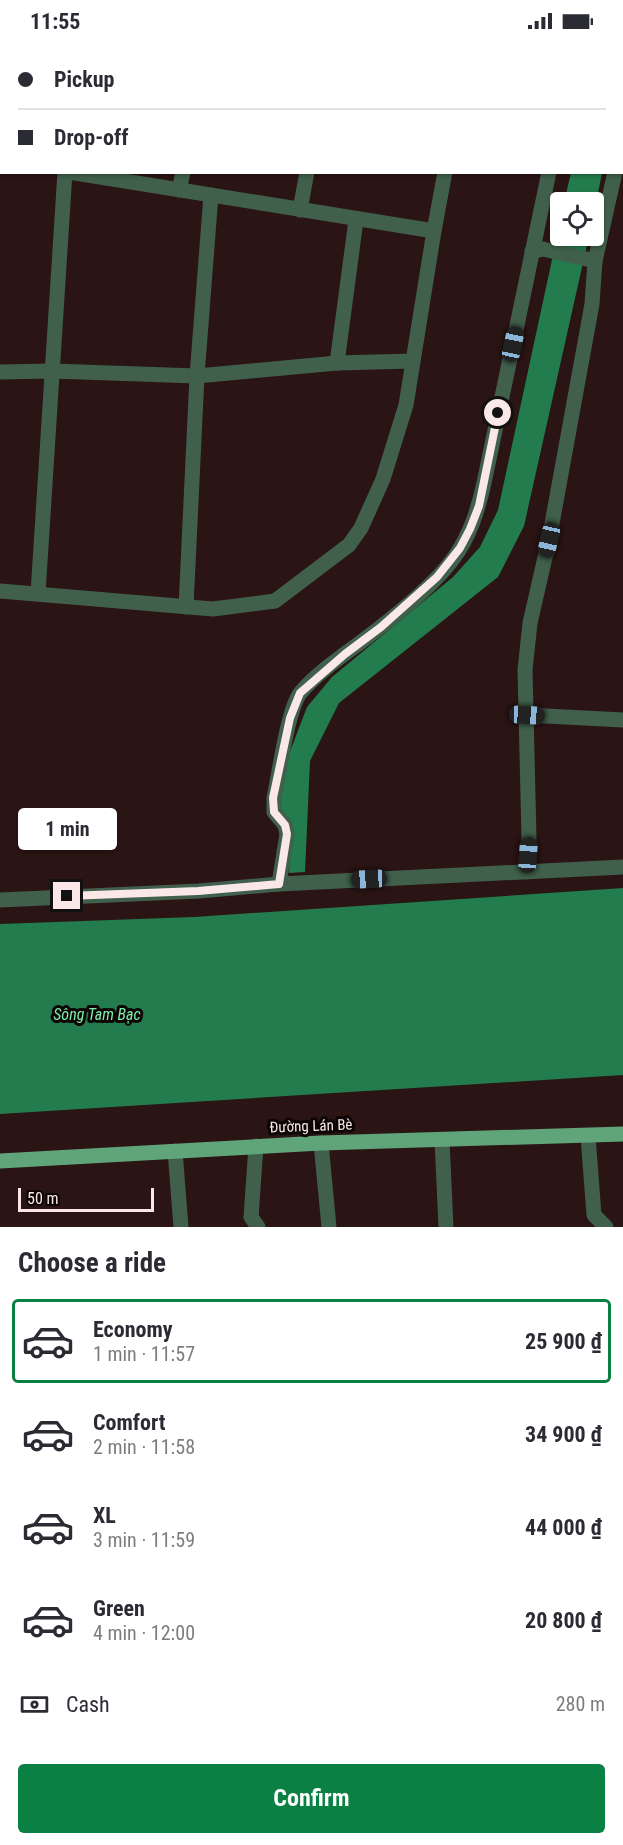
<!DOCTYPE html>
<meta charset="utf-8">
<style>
body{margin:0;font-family:"Roboto Condensed",sans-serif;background:#f7f7f7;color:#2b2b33;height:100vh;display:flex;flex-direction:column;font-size:22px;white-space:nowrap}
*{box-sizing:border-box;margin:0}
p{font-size:20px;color:#7c7c81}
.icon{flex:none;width:33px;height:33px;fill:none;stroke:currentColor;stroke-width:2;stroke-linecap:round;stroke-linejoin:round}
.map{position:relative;height:1185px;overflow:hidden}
.drawer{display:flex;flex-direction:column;background:#fff;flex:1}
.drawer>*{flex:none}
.banner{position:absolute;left:0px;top:0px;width:624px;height:132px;box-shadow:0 2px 4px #0004;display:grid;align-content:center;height:132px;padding:0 18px;background:#fff}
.controls{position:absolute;left:550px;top:150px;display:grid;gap:12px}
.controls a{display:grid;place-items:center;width:54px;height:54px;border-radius:6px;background:#fff;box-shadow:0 2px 4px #0004;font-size:30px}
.scale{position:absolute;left:18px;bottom:15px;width:136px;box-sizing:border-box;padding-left:6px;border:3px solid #f9e8e7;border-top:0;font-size:16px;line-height:21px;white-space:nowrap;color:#f9e8e7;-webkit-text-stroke:4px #0c0404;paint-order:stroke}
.end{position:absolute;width:27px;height:27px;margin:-14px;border:8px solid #f9e8e7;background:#111;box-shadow:0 0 0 3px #111}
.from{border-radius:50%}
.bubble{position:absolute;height:42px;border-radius:6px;background:#fff;box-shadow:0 2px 4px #0004;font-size:20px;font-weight:700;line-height:42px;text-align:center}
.car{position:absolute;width:18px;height:36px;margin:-18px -9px;border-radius:8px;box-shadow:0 0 4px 2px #0007;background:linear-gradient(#222 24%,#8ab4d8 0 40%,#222 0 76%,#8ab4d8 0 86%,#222 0)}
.banner b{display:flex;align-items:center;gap:21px;height:57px;font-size:22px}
.banner b+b{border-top:2px solid #e1e1e2}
.banner i{width:15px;height:15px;background:#2b2b33}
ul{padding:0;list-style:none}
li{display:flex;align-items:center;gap:18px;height:84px;margin:0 12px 9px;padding:0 6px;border:3px solid transparent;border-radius:6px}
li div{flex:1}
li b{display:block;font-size:22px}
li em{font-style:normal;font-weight:700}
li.selected{border-color:#0b8043}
li>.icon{width:54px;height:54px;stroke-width:1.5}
h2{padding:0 18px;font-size:27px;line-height:72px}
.pay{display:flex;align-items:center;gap:15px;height:66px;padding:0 18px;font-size:22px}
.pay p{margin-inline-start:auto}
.action{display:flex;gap:12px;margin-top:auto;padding:12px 18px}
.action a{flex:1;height:69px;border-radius:6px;background:#0b8043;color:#fff;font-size:24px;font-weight:700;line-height:69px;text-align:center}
.status{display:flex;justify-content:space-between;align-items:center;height:42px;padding:0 30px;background:#fff;direction:ltr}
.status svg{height:16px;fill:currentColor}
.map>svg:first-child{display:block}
.water{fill:#237c4d}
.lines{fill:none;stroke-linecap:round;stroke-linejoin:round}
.minor{stroke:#40604b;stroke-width:15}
.major{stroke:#60a57a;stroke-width:15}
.route{stroke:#f9e8e7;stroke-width:8}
.labels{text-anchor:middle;stroke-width:6;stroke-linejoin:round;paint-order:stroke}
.street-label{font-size:15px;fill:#f9e8e7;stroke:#0c0404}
.water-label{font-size:16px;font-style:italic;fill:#7cedaa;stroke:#0c0404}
</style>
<div class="status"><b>11:55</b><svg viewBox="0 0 49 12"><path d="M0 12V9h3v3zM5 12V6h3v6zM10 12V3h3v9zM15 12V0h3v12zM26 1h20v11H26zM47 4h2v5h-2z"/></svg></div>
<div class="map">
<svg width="623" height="1185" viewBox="0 0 623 1185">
<rect width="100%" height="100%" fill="#2b1414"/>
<g class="water">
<path d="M571,131H602L594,171V160H564Z"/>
<path d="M561,176V194H589L524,484L498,535L339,661L310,719L305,830L289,831L292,785L279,763L286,720L307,665L332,635L453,535L480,505L498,468Z"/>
<path d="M623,846V1033L0,1072V882L194,875Z"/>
</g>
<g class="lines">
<g class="minor">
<path d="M207,2V0"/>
<path d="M333,2V0"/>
<path d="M471,2V0"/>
<path d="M576,2V0"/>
<path d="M622,95L623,93"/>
<path d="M0,120H2"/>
<path d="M69,130L434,189"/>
<path d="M179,148L183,130"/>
<path d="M300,168L307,130"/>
<path d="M532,209L543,207L595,219"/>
<path d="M337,321L356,178"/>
<path d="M0,330L52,329L197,334L337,321L413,319"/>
<path d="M0,549L213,567L275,559L349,503L361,486L383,437L406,363L434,189L445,130"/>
<path d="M38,551L65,130"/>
<path d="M186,565L197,334L211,153"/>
<path d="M527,673L623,678"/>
<path d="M527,830L529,796L525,628L530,581L549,498L592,262L595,219L615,130"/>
<path d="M279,842L287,792L285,783L274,770V756C279,733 288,665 301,650C316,632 342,614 361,600C389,579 433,545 453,517C470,494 478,468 484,441L549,130"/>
<path d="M0,858L199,849L279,842L623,825"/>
<path d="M588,1094L594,1173L606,1185"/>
<path d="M442,1098L446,1185"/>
<path d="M321,1101L329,1185"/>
<path d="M256,1104L251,1175L258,1185"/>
<path d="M175,1109L181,1185"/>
</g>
<path class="major" d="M0,1119L321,1101L623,1092"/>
</g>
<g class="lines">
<path class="route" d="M67,854L198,849L279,842L287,792L285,783L274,770L273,756L290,676L300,651L345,612L381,585L437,535L460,506L470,487L479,464L498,371"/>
</g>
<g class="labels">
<g class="street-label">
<text transform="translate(311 1084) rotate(-2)" y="5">Đường Lán Bè</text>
</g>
<g class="water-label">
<text x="97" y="978">Sông Tam Bạc</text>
</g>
</g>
</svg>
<div class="controls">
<a><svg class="icon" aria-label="locate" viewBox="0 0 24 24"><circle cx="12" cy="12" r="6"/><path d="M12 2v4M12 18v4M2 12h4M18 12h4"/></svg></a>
</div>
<div class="scale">50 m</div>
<i class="end from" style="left:498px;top:371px"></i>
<i class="end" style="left:67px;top:854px"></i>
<div class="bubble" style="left:18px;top:766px;width:99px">1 min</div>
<i class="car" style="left:513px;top:302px;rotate:12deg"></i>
<i class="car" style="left:549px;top:498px;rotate:193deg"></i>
<i class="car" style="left:527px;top:673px;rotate:93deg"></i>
<i class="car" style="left:528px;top:813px;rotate:4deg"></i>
<i class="car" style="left:369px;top:837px;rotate:267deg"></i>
<div class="banner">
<b><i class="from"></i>Pickup</b>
<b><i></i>Drop-off</b>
</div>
</div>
<section class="drawer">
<h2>Choose a ride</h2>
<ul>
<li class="selected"><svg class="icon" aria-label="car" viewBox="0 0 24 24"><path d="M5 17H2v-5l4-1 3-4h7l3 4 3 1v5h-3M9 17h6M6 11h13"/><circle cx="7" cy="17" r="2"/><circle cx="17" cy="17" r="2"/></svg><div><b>Economy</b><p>1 min · 11:57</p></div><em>25 900 ₫</em></li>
<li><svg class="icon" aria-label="car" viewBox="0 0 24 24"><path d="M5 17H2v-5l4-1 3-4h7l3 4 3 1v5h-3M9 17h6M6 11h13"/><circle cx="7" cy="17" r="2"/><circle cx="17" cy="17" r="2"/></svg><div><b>Comfort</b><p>2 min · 11:58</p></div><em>34 900 ₫</em></li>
<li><svg class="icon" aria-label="car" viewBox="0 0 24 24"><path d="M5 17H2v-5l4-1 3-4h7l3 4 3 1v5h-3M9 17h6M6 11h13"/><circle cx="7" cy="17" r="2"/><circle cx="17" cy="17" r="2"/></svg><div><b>XL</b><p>3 min · 11:59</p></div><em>44 000 ₫</em></li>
<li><svg class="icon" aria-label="car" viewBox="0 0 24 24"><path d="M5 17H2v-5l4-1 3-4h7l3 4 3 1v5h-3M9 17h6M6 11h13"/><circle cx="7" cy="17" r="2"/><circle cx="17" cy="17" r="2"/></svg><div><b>Green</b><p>4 min · 12:00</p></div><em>20 800 ₫</em></li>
</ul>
<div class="pay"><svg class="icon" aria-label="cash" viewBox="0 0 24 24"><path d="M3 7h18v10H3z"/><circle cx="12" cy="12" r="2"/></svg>Cash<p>280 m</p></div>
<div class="action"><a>Confirm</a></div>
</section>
